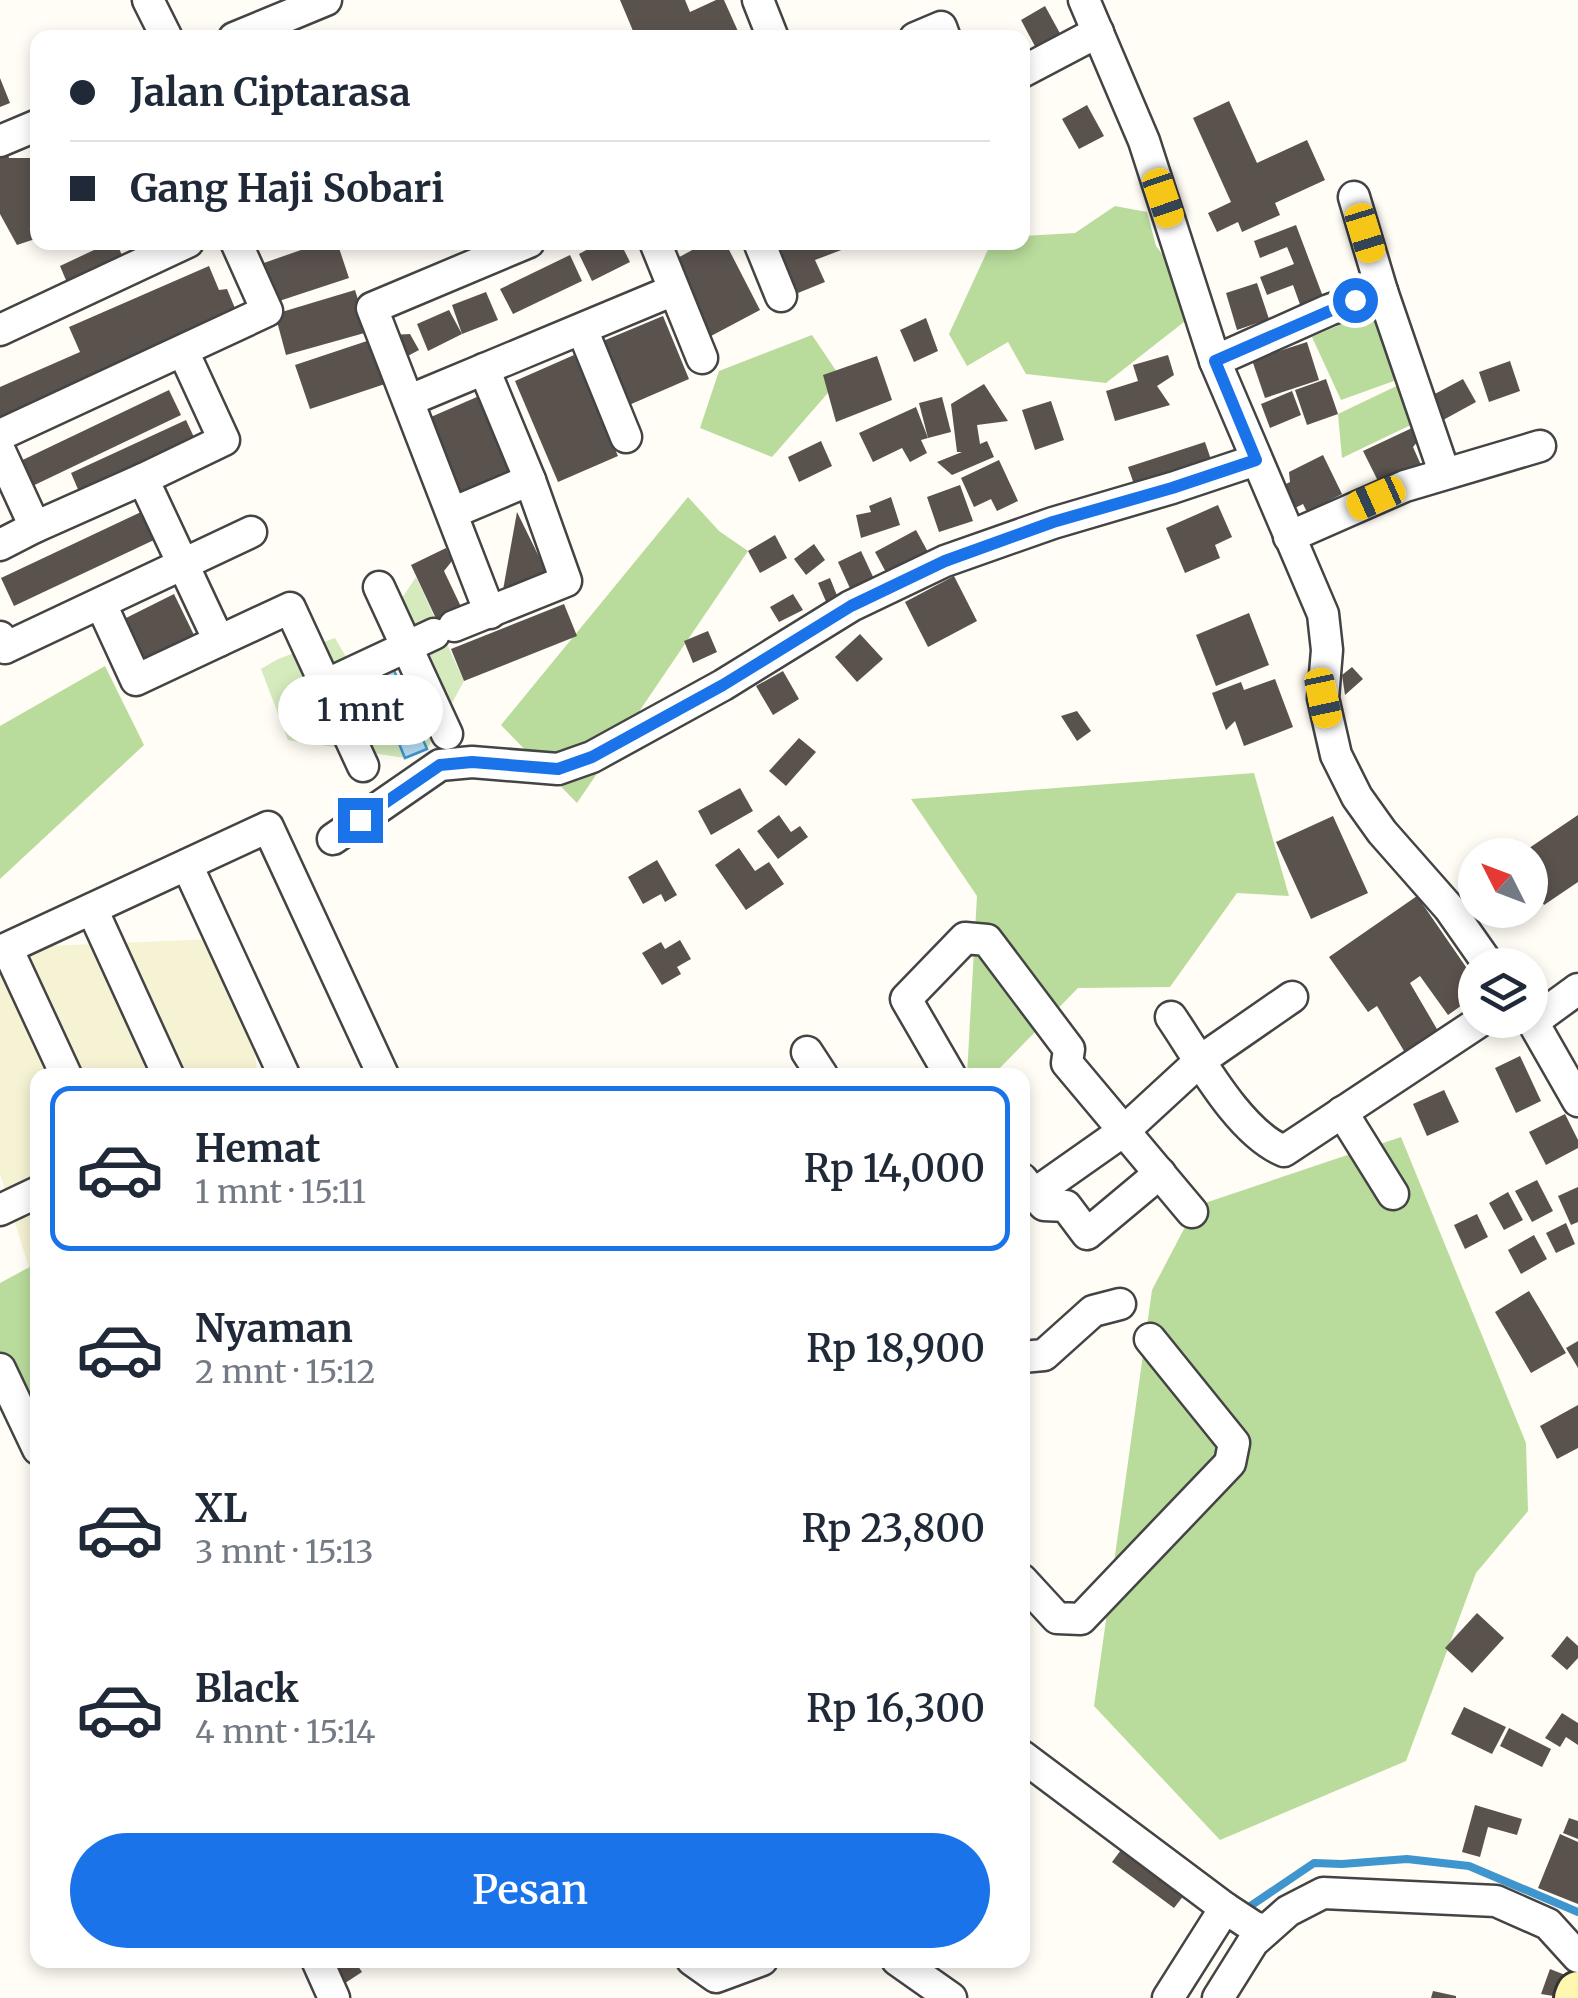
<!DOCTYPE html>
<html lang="id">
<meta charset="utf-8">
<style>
body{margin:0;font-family:Merriweather,serif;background:#f2f2f3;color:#1f2937;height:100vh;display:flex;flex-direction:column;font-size:38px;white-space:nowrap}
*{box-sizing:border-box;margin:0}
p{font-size:32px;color:#747a83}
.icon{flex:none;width:55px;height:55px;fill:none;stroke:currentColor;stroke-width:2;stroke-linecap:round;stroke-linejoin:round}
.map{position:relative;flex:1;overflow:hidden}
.details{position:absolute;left:30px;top:1068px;width:1000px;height:900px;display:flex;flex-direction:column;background:#fff;border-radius:20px;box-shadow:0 5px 15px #0003}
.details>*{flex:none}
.guide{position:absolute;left:30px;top:30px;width:1000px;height:220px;border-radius:20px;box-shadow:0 5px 15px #0003;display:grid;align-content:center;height:220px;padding:0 40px;background:#fff}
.needle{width:65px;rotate:312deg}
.buttons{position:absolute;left:1458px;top:838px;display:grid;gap:20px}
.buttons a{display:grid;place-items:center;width:90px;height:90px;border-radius:50%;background:#fff;box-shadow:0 5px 15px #0003;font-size:50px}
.end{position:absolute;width:45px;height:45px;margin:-22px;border:12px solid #1a73e8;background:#fff;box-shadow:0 0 0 5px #fff}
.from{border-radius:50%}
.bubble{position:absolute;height:70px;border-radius:35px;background:#fff;box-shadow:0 5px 15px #0003;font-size:32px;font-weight:600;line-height:70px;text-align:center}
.car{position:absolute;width:30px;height:60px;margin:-30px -15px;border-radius:12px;box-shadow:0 0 8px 2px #0007;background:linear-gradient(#f5c518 24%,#345 0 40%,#f5c518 0 76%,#345 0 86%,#f5c518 0)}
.guide b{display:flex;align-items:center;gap:35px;height:95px;font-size:38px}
.guide b+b{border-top:2px solid #e0e1e3}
.guide i{width:25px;height:25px;background:#1f2937}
ul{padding:18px 0 0;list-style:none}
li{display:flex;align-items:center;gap:30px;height:165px;margin:0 20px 15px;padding:0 20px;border:5px solid transparent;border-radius:20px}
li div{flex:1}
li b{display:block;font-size:38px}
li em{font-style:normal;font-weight:600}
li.current{border-color:#1a73e8}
li>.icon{width:90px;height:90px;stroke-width:1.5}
.button{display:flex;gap:20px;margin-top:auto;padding:20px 40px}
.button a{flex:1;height:115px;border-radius:60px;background:#1a73e8;color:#fff;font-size:40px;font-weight:600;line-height:115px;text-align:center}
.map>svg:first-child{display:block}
.farmland{fill:#f6f3d4}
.green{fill:#d5ebbd}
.forest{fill:#b9dc9c}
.water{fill:#b9e0f7;stroke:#3f96cf;stroke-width:2.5}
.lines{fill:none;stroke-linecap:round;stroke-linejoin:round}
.stream{stroke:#3f96cf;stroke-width:8}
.building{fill:#5a524d}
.street-casing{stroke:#444;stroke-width:35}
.secondary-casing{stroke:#333;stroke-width:48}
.street{stroke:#fff;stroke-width:30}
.secondary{stroke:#fff6b0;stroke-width:42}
.route{stroke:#1a73e8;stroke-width:12}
</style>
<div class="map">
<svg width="1578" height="1998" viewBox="0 0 1578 1998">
<rect width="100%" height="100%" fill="#fffdf5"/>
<path class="farmland" d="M236,938L258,1075H38L37,1267L29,1268L0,1174V948Z"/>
<g class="green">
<path d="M416,577L464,681L427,749L398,604Z"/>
<path d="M335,638L405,758L288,740L261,669L278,659Z"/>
</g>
<g class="forest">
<path d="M1115,206L1147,212L1156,246L1179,276L1184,322L1106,383L1026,374L1008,342L967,366L949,334L991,243L1022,242L1023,236L1075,233Z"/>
<path d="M1374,310L1405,377L1341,400L1312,337Z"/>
<path d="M812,335L841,378L772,457L700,428L719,371Z"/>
<path d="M1407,381L1417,422L1342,458L1338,414Z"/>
<path d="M688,497L719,531L748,551L577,803L501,725Z"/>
<path d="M105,666L144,745L0,879V726Z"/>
<path d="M1254,773L1289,896L1237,893L1170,987L1078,988L993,1075H967L977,896L911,799Z"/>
<path d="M1401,1137L1526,1443L1528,1511L1476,1573L1406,1761L1220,1840L1094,1706L1152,1290L1196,1206Z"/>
<path d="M37,1263V1435L0,1357V1283Z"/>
</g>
<path class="water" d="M393,668L427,749L405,758L371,677Z"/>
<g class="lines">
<path class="stream" d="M1243,1911L1314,1863L1342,1864L1407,1859L1469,1866L1578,1912"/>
</g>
<g class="building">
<path d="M620,0H685L690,12L716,0H724L741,38H636Z"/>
<path d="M1045,6L1062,37L1037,50L1021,20Z"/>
<path d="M0,78L10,103L0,107Z"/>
<path d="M1229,101L1257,163L1307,140L1325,180L1275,203L1280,215L1242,232L1238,222L1217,232L1208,213L1231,202L1193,118Z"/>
<path d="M1087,105L1104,136L1079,149L1062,119Z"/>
<path d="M7,149L9,158H38V192L30,198L38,217V238L17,245L0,214V152Z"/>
<path d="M1296,225L1325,302L1302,310L1293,285L1267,295L1260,277L1294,264L1287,247L1260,258L1254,241Z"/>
<path d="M111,242H116L127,266L71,292L60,266Z"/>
<path d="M324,242H337L349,278L270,304L258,265Z"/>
<path d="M601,242H620L630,262L592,281L579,254Z"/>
<path d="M707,242H725L760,310L711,336L672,261Z"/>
<path d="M777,242H841L844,249L815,260L825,282L798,293Z"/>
<path d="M570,255L582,281L513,314L500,289Z"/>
<path d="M209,266L219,290L227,289L239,318L0,422V387L80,352L69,327Z"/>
<path d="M1257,283L1269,319L1237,330L1226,293Z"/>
<path d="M355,290L368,332L286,355L275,314Z"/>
<path d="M486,292L498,320L462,334L452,305Z"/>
<path d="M449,310L462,334L428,351L417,324Z"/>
<path d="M663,316L689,379L629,405L603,341Z"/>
<path d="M926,318L938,351L914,362L900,330Z"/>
<path d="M410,334L419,350L404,358L391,335Z"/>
<path d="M370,340L388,383L310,409L295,365Z"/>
<path d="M1307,342L1319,380L1265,398L1252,360Z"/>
<path d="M574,355L618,456L558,482L515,381Z"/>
<path d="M1168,355L1174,375L1157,386L1170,405L1115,421L1106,391L1138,381L1133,365Z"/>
<path d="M877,356L892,400L836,422L823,375Z"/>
<path d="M1510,361L1520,391L1489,402L1479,372Z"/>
<path d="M1326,379L1338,414L1307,425L1295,390Z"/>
<path d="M1463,379L1476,402L1434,425L1431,396Z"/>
<path d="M984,384L1008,421L977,425L980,444L987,441L994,457L952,475L937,462L962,452H957L951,404Z"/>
<path d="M169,390L181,415L22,491L10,466Z"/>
<path d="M1292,391L1301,415L1270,428L1261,404Z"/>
<path d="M486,393L523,477L461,504L424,420Z"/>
<path d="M942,397L951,432L928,438L919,403Z"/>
<path d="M1051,401L1064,440L1035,450L1022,410Z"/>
<path d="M916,407L928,438L921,440L927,453L910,462L902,448L873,462L859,433Z"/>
<path d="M186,420L199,448L83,501L71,473Z"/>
<path d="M1412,428L1418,441L1413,447L1421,465L1380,485L1363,451Z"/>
<path d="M821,441L832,466L799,482L788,457Z"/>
<path d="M1205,442L1219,483L1135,487L1128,467Z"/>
<path d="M1323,455L1342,494L1307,512L1303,504L1285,513L1274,490L1290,482L1289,472Z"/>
<path d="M999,460L1018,501L997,511L991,499L974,507L961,478Z"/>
<path d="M960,485L973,521L939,532L927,497Z"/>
<path d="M891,497L900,525L861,538L856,515L871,512L869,506Z"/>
<path d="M1218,505L1232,537L1215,545L1220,558L1185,573L1166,528Z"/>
<path d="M141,512L154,540L14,606L1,578Z"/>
<path d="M517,512L549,577L501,601Z"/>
<path d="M916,530L942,578L914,593L903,574L888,576L875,552Z"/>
<path d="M775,535L787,558L760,573L748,551Z"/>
<path d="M814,544L825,560L806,575L794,559Z"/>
<path d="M446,548L452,561L444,571L464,613L439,625L411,565Z"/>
<path d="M861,551L882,596L859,608L838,562Z"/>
<path d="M954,576L977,621L928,647L905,602Z"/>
<path d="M830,578L838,598L827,604L818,583Z"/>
<path d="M174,594L194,635L142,661L122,620Z"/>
<path d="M793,594L803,610L779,622L770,607Z"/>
<path d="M564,604L577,636L464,681L451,649Z"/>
<path d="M1249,613L1269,665L1216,686L1196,635Z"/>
<path d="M708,631L717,652L693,663L684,641Z"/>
<path d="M860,634L883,659L857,682L835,657Z"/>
<path d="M1352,667L1363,679L1345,695L1342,675Z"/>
<path d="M783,671L799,699L773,715L756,686Z"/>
<path d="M1275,679L1293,727L1244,746L1235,721L1226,730L1212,693L1241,682L1244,690Z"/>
<path d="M1077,711L1091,731L1077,741L1061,716Z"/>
<path d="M799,738L816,752L786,786L769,771Z"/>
<path d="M740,788L753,811L711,835L698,811Z"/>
<path d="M779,815L791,832L800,826L808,837L778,859L757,831Z"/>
<path d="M1578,815V882L1544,905L1530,883V855H1519Z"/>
<path d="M1333,816L1368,893L1311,919L1276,842Z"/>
<path d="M739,848L755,871L769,862L784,884L746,910L715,865Z"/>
<path d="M657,860L677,895L665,902L661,894L643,904L628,877Z"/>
<path d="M1417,896L1475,980V996L1448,1015L1420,976L1410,983L1441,1036L1407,1056L1377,1006L1368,1012L1329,957Z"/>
<path d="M680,940L691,959L677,967L681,974L662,985L642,953L661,942L665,949Z"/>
<path d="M1520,1056L1541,1101L1516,1113L1495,1068Z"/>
<path d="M1444,1090L1459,1122L1427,1136L1413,1104Z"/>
<path d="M1565,1114L1578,1140V1148L1546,1165L1529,1132Z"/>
<path d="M1537,1180L1553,1211L1532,1222L1515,1191Z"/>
<path d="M1578,1187V1222L1571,1225L1558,1196Z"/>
<path d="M1508,1192L1523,1220L1504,1230L1489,1203Z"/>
<path d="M1477,1214L1488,1237L1465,1249L1454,1225Z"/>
<path d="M1566,1223L1575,1244L1556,1253L1546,1233Z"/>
<path d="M1534,1235L1547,1259L1521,1274L1508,1250Z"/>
<path d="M1529,1291L1566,1353L1531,1373L1495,1312Z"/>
<path d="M1578,1341V1368L1566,1348Z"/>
<path d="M1578,1405V1448L1557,1459L1540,1426Z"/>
<path d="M1477,1613L1504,1638L1472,1673L1445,1648Z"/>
<path d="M1567,1636L1578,1646V1658L1567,1670L1551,1656Z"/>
<path d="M1464,1707L1506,1727L1492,1754L1451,1734Z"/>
<path d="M1562,1713L1578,1723V1745L1566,1737L1560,1747L1545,1738Z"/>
<path d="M1509,1728L1551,1749L1542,1767L1500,1746Z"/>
<path d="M1475,1805L1522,1819L1517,1835L1488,1827L1480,1857L1462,1852Z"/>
<path d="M1569,1818L1578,1821V1839L1563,1833Z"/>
<path d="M1136,1830L1198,1877L1174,1908L1112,1862Z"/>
<path d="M1560,1834L1578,1842V1904L1538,1888Z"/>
<path d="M317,1960H354L362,1972L339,1987Z"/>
<path d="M1550,1969L1573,1978L1566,1998L1541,1994Z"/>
<path d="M1433,1991L1456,1996V1998H1431Z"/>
</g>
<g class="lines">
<defs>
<g id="street">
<path d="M148,0L167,38"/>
<path d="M758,0L773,38"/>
<path d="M1084,0L1144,141L1215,361L1323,614L1327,650L1323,698L1336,755L1357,797L1382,832L1449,908L1489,965"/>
<path d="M234,38L326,0"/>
<path d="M915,38L941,27L945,38"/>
<path d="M1022,72L1098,32"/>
<path d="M0,141L38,125"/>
<path d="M1354,197L1382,291L1444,472"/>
<path d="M655,242L702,358"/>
<path d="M759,242L781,296"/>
<path d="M582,329L626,437"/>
<path d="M0,330L188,242"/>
<path d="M1215,361L1329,310L1382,291"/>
<path d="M410,400L674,290"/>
<path d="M0,435L267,311L236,242"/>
<path d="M0,451L35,527L143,479L219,641L136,680L101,604"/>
<path d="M143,479L224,440L183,351"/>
<path d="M452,513L530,480"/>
<path d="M1289,537L1405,486L1540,446"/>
<path d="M0,545L35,527"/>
<path d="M379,587L447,734"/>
<path d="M490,613L372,308L529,242"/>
<path d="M454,626L566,581L530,480L484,369"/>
<path d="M0,637L5,648L251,532"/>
<path d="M219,641L290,608L363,766"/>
<path d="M325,685L434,634"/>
<path d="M333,839L440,765L472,762L558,769L592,757L723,685L851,606L945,561L1053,523L1172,488L1256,460"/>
<path d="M187,865L284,1075"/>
<path d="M92,909L168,1075"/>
<path d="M1171,1017C1199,1058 1239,1133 1284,1151L1482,1020"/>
<path d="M1530,1017L1578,1101"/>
<path d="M1534,1021L1578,989"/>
<path d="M807,1052L822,1075"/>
<path d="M66,1075L7,948L268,827L383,1075"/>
<path d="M950,1075L906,999L965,938L987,940L1069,1049L1067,1063L1192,1212"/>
<path d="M1342,1112L1393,1194"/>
<path d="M1022,1179L1034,1194L1125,1130L1201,1060L1292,997"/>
<path d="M1034,1194L1044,1205L1066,1206L1087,1234L1160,1173"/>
<path d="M0,1210L38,1192"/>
<path d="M1022,1357L1044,1355L1093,1311L1120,1304"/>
<path d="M0,1369L38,1449"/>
<path d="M1022,1580L1057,1618L1081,1619L1230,1463L1234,1443L1150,1339"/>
<path d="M1022,1756L1225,1908L1254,1927L1266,1930"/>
<path d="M317,1960L334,1998"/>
<path d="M692,1960L716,1977L762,1960"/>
<path d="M897,1960L951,1998"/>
<path d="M1168,1998L1225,1908"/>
<path d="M1218,1998L1253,1942L1288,1911L1323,1893L1496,1901L1548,1924L1578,1957"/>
</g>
<path id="secondary" d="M1576,1998L1578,1993"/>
</defs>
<use href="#street" class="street-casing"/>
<use href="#secondary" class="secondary-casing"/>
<use href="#street" class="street"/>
<use href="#secondary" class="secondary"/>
</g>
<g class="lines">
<path class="route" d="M360,820L440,765L472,762L558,769L592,757L723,685L851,606L945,561L1053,522L1172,488L1256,460L1215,361L1355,300"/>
</g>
</svg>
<div class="buttons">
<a><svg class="needle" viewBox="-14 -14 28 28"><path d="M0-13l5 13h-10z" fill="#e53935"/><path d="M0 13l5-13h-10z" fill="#747a83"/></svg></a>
<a><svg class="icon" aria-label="layers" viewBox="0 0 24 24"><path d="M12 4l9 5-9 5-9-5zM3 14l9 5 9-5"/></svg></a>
</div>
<i class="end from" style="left:1355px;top:300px"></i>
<i class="end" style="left:360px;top:820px"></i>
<div class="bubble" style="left:278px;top:675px;width:165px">1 mnt</div>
<i class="car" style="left:1163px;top:198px;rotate:161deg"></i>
<i class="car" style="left:1365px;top:233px;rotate:163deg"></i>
<i class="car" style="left:1376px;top:498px;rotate:246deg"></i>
<i class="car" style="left:1323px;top:698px;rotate:168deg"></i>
<div class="guide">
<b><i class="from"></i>Jalan Ciptarasa</b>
<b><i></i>Gang Haji Sobari</b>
</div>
<section class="details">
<ul>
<li class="current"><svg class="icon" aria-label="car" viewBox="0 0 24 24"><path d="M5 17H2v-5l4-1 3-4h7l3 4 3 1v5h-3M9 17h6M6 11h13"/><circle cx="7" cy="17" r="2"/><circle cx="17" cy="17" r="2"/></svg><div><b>Hemat</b><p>1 mnt · 15:11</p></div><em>Rp 14,000</em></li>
<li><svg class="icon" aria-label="car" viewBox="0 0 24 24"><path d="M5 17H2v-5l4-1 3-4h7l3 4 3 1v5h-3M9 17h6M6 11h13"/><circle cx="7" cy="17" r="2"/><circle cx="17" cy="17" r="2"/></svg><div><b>Nyaman</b><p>2 mnt · 15:12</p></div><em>Rp 18,900</em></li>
<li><svg class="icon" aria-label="car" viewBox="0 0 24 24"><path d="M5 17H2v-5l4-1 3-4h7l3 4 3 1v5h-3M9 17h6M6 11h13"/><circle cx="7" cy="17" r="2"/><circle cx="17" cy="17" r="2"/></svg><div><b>XL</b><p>3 mnt · 15:13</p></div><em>Rp 23,800</em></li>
<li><svg class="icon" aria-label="car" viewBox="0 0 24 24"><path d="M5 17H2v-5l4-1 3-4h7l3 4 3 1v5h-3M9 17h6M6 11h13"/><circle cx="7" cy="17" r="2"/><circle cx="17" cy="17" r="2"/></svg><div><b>Black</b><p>4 mnt · 15:14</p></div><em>Rp 16,300</em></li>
</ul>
<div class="button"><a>Pesan</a></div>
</section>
</div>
